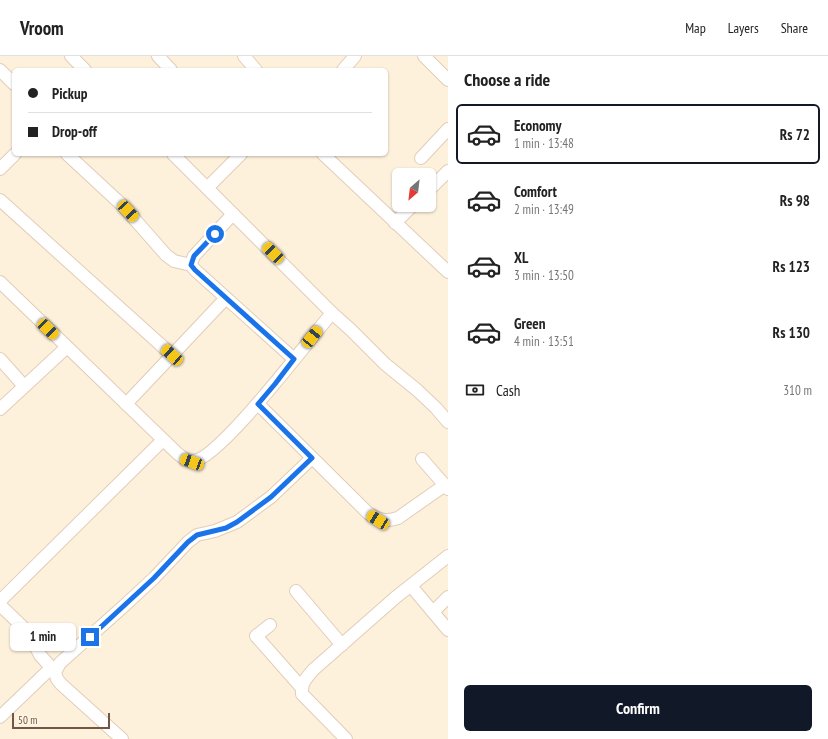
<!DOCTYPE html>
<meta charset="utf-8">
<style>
body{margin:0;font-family:"PT Sans Narrow",sans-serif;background:#f6f6f6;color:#222;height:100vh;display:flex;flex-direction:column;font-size:15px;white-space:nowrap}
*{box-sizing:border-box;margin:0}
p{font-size:13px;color:#767676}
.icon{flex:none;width:22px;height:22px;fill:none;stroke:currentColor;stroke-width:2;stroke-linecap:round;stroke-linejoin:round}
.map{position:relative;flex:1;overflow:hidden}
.panel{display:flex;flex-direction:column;background:#fff;width:380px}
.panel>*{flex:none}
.hud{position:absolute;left:12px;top:12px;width:376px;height:88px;border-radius:6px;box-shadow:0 1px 3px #0004;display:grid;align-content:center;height:88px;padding:0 16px;background:#fff}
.needle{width:26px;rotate:208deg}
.fabs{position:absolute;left:392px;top:112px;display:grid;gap:8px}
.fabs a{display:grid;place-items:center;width:44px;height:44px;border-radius:6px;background:#fff;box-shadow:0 1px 3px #0004;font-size:20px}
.scale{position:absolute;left:12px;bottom:10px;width:98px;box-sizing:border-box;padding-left:4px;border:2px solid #735645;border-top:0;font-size:11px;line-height:14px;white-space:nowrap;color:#735645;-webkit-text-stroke:3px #fff5e4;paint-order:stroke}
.end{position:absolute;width:18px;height:18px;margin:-9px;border:5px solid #1a73e8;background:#fff;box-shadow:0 0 0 2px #fff}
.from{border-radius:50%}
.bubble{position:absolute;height:28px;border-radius:6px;background:#fff;box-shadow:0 1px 3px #0004;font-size:13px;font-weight:800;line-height:28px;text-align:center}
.car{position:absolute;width:12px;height:24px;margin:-12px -6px;border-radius:5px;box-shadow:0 0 3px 1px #0007;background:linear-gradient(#f5c518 24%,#345 0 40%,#f5c518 0 76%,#345 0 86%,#f5c518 0)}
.hud b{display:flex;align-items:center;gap:14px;height:38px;font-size:15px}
.hud b+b{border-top:1px solid #e0e0e0}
.hud i{width:10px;height:10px;background:#222}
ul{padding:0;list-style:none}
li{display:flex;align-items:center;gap:12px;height:60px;margin:0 8px 6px;padding:0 8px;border:2px solid transparent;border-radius:6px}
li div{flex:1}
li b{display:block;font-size:15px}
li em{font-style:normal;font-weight:800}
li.active{border-color:#111827}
li>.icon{width:36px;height:36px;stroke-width:1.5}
h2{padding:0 16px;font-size:18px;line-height:48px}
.pay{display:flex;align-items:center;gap:10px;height:44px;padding:0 16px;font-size:15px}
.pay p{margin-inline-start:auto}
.primary-button{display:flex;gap:8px;margin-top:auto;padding:8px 16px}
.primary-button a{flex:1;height:46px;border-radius:6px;background:#111827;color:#fff;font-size:16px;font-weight:800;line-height:46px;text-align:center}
header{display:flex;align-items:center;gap:24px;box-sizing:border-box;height:56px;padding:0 20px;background:#fff;border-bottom:1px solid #e0e0e0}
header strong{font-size:19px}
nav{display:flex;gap:22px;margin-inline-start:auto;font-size:14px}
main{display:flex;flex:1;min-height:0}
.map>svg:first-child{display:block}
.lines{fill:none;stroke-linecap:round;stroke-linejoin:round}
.minor-casing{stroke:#e1cdb9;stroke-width:14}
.minor{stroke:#fff;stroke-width:12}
.route{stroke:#1a73e8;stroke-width:5}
</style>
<header>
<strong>Vroom</strong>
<nav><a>Map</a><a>Layers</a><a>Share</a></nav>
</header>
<main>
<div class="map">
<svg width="448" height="683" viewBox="0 0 448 683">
<rect width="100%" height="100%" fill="#fdf1dc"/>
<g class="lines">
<defs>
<g id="minor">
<path d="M71,0L85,14"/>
<path d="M158,0L171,14"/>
<path d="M244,0L256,14"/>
<path d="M424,0L448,24"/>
<path d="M0,14L14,28"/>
<path d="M343,14L355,0"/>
<path d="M67,98L122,149L166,199L174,205L191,209"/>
<path d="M173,98L332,257L351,274L385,308L417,334L436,352L448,366"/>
<path d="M323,98L448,216"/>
<path d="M421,102L448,73"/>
<path d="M0,113L15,98"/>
<path d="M207,132L241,98"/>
<path d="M429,134L448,115"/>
<path d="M0,144L172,299"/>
<path d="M233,158L194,200L192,205L191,209L195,214L294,303"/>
<path d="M395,167L413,149"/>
<path d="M0,226L177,397C181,400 187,406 193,405C219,404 311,281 332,257"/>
<path d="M0,303L24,330"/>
<path d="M126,348L226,242"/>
<path d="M258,348L368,457C379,464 386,466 398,462L445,429"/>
<path d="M0,353L67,291"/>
<path d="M422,403L448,433"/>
<path d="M411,530L448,574"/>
<path d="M296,535L342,589"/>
<path d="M0,545L163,384"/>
<path d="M0,549L27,575L40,599L55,616"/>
<path d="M433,556L448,541"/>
<path d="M270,569L256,580L301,631"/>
<path d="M0,661L51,612"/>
<path d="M122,683L61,628L57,623L55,616L60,607L125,549L154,522L188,486L197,479L215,475L237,466L271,441L312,402"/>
<path d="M346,683L302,638C301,626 306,623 313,614L396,541L448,500"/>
</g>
</defs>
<use href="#minor" class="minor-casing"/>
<use href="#minor" class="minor"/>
</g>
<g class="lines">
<path class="route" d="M90,581L154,522L188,486L197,479L226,472L237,466L271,441L312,402L258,348L275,328L294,303L195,214L191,209L194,200L215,178"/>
</g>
</svg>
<div class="fabs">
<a><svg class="needle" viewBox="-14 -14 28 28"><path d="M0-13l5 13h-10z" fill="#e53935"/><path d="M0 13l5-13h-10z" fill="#767676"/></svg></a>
</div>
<div class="scale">50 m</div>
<i class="end from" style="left:215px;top:178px"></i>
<i class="end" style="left:90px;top:581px"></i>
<div class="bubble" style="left:10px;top:567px;width:66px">1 min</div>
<i class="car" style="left:128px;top:155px;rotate:137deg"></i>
<i class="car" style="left:273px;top:197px;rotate:315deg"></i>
<i class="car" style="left:48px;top:273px;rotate:134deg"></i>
<i class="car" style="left:312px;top:281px;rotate:39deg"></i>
<i class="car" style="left:172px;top:299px;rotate:312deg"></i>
<i class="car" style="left:192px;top:406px;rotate:290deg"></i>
<i class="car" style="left:378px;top:464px;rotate:302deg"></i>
<div class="hud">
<b><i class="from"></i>Pickup</b>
<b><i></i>Drop-off</b>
</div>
</div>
<section class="panel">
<h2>Choose a ride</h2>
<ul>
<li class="active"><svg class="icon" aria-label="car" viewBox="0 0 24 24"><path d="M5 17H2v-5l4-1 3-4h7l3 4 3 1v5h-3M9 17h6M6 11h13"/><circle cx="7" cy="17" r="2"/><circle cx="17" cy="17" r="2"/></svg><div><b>Economy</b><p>1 min · 13:48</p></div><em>Rs 72</em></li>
<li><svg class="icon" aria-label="car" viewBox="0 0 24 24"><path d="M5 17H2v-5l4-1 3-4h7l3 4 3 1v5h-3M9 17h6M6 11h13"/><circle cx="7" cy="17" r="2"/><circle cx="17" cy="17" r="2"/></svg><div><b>Comfort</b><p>2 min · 13:49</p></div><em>Rs 98</em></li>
<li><svg class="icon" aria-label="car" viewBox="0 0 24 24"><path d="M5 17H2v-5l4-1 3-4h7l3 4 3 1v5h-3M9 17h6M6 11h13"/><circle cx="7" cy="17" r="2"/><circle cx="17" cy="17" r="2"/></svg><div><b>XL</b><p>3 min · 13:50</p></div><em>Rs 123</em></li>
<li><svg class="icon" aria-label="car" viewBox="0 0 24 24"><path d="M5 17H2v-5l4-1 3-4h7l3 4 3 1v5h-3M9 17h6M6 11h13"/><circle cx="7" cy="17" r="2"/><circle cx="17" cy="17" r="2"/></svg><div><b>Green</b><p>4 min · 13:51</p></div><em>Rs 130</em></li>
</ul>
<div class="pay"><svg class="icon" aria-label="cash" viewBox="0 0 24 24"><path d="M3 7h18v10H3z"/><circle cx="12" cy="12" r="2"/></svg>Cash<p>310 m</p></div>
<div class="primary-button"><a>Confirm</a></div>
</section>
</main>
